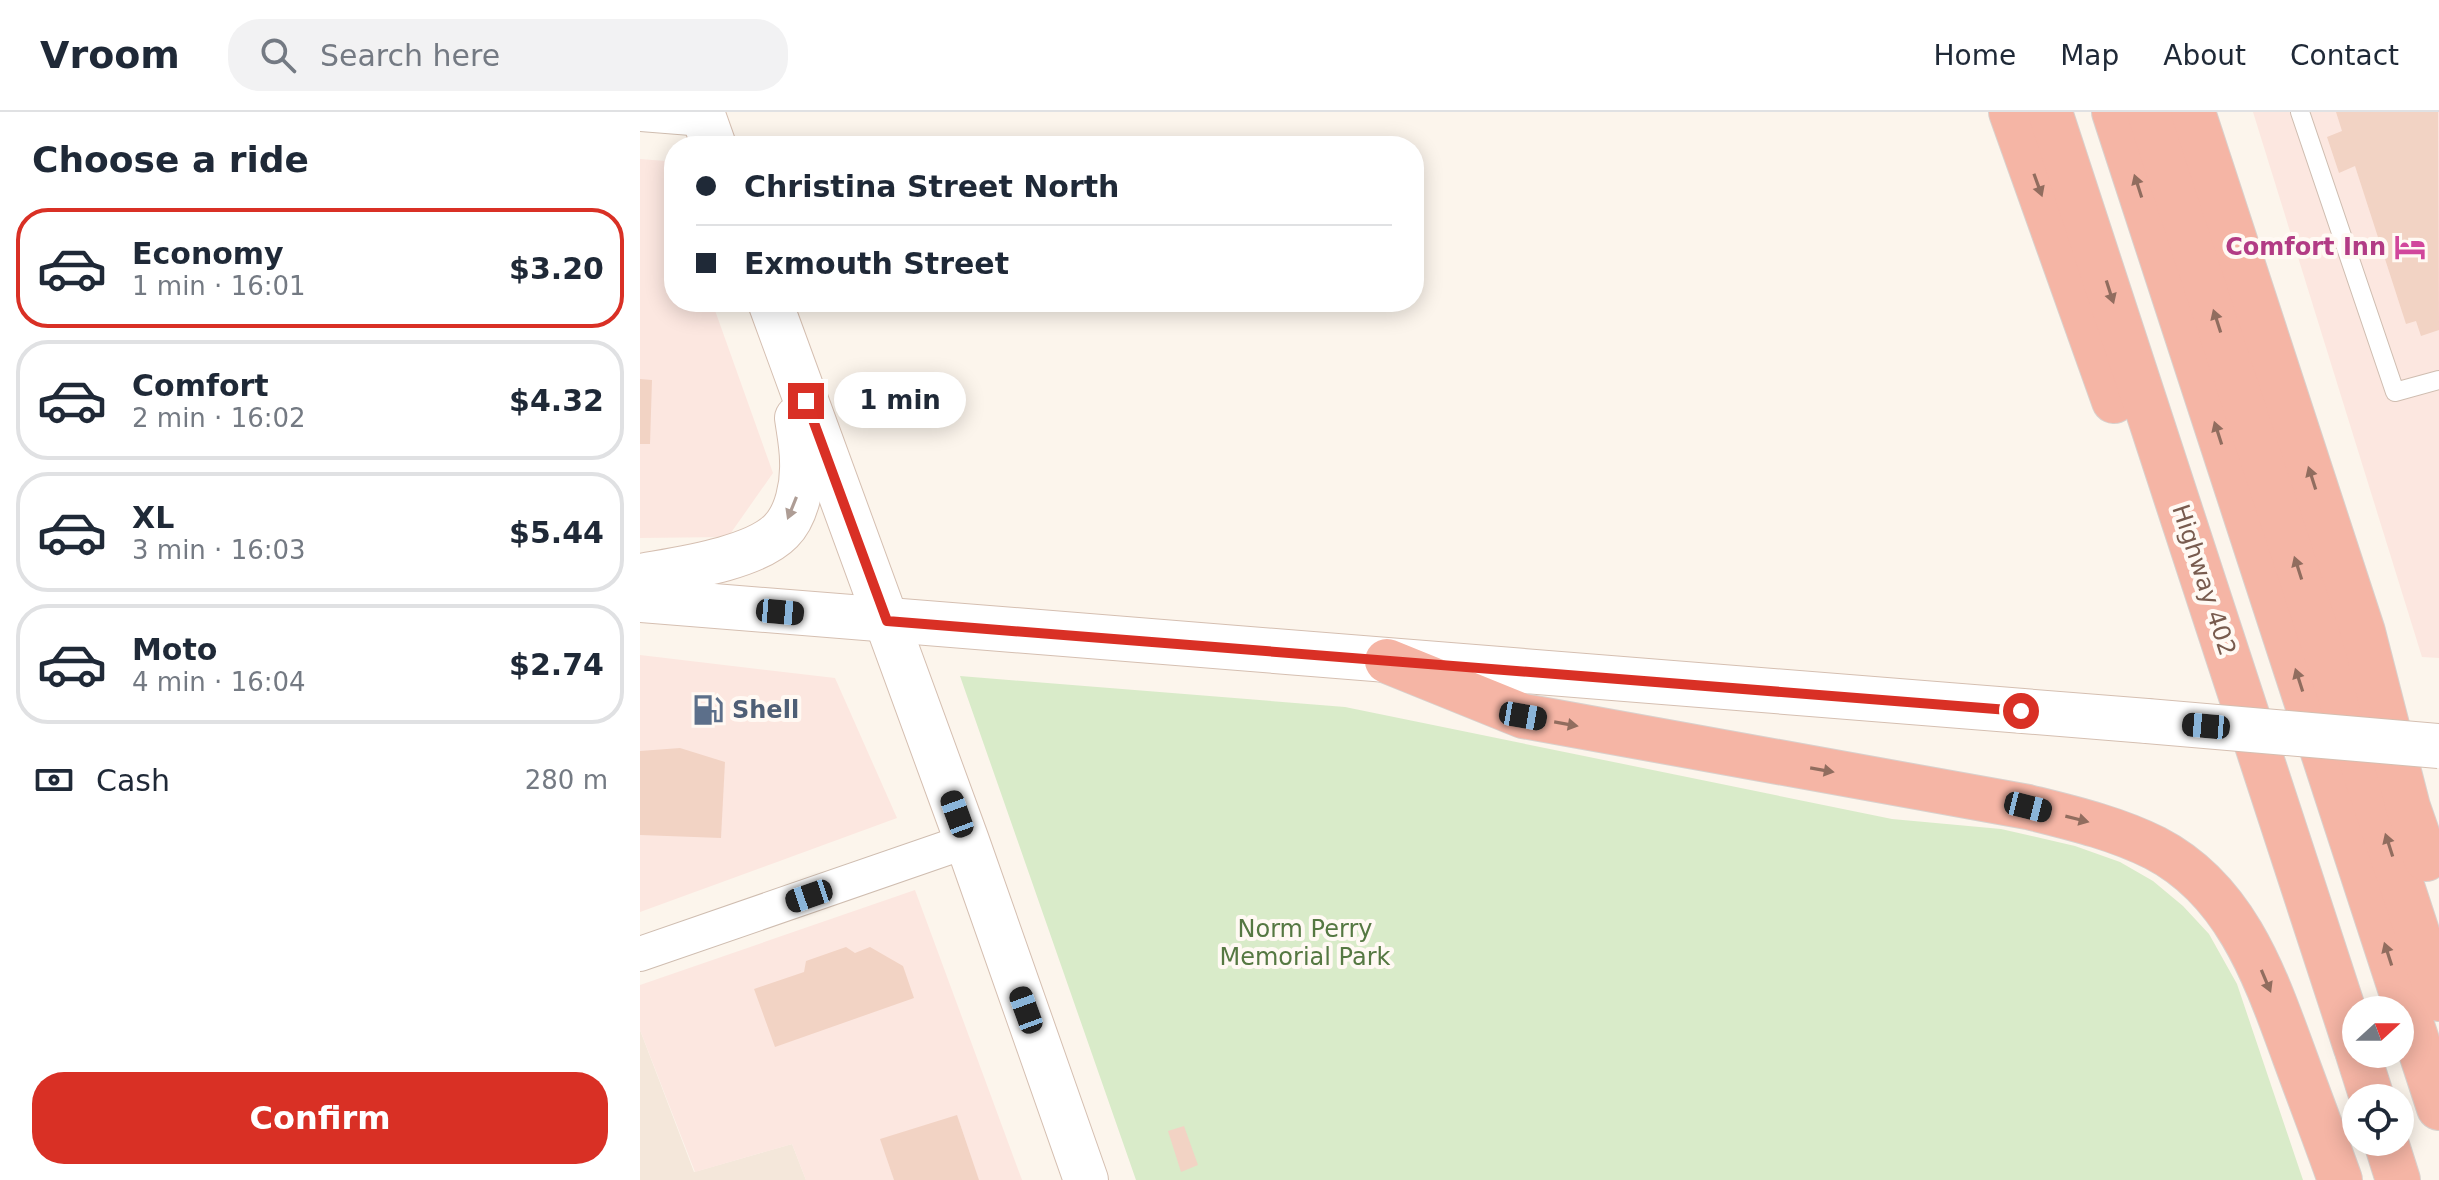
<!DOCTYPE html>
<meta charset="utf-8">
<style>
body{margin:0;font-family:"DejaVu Sans",sans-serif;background:#f2f2f3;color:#1f2937;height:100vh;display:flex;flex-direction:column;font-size:30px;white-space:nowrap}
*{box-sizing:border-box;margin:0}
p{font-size:26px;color:#747a83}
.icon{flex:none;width:44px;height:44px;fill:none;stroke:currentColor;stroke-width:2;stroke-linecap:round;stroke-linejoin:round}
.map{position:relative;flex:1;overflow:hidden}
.drawer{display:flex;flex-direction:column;background:#fff;width:640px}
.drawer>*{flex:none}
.hud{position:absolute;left:24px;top:24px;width:760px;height:176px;border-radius:32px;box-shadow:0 4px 20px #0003;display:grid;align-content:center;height:176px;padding:0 32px;background:#fff}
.needle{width:52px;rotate:69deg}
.controls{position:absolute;left:1702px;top:884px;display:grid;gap:16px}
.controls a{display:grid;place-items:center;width:72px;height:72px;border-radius:50%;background:#fff;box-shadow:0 4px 20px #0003;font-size:40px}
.end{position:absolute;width:36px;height:36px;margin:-18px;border:10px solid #d93025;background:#fff;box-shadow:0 0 0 4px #fff}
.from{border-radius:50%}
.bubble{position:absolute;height:56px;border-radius:28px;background:#fff;box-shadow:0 4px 20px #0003;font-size:26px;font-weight:700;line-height:56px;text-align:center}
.car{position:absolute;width:24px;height:48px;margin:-24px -12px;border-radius:10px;box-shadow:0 0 6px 2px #0007;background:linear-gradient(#222 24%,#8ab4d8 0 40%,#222 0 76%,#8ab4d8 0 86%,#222 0)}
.hud b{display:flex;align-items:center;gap:28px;height:76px;font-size:30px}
.hud b+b{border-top:2px solid #e0e1e3}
.hud i{width:20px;height:20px;background:#1f2937}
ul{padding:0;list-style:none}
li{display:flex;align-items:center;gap:24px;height:120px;margin:0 16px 12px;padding:0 16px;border:4px solid #e0e1e3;border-radius:32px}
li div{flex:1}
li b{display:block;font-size:30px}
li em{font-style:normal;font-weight:700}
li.selected{border-color:#d93025}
li>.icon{width:72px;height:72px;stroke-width:1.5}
h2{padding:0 32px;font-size:36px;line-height:96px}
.pay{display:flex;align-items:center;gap:20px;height:88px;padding:0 32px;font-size:30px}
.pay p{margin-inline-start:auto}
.cta{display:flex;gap:16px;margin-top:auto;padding:16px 32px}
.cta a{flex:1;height:92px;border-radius:32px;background:#d93025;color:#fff;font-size:32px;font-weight:700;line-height:92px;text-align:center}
header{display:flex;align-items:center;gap:48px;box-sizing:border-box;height:112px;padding:0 40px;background:#fff;border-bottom:2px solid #e0e1e3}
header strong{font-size:38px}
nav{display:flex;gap:44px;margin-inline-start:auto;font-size:28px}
.search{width:560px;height:72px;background:#f2f2f3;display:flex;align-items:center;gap:20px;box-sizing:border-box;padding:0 28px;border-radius:32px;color:#747a83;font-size:30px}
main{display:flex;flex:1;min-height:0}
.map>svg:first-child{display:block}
.residential{fill:#f4e7da}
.commercial{fill:#fce7e0}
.green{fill:#d9ebc9}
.building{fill:#f2d3c4}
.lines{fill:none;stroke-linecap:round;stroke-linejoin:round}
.service-casing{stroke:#cfbdb0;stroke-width:20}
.minor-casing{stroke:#cfbdb0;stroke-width:36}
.secondary-casing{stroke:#d5bfb1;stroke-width:46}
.motorway-casing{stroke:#d9d1cd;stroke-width:46}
.service{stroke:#fff;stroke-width:18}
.minor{stroke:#fff;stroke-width:34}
.secondary{stroke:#fff;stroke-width:44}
.motorway{stroke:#f5b5a5;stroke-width:44}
.secondary-bridge-casing{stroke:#d5bfb1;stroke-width:46;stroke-linecap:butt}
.secondary-bridge{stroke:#fff;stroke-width:44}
.oneway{fill:#916d5f}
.oneway2{fill:#ae9d95}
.route{stroke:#d93025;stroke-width:10}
.labels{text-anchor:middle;stroke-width:8;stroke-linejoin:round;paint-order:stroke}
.hotel-label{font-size:24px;font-weight:bold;fill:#b23c85;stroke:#fff9f3;text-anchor:end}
.street-label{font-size:24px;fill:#785b4e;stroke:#fff9f3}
.service-label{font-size:24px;font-weight:bold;fill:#4e5e75;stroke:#fff9f3;text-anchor:start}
.park-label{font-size:24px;fill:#557842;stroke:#fff9f3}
</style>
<header>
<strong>Vroom</strong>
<div class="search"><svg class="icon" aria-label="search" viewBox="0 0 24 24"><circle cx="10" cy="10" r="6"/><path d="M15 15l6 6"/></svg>Search here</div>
<nav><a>Home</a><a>Map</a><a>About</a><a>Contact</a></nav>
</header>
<main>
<section class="drawer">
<h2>Choose a ride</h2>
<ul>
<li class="selected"><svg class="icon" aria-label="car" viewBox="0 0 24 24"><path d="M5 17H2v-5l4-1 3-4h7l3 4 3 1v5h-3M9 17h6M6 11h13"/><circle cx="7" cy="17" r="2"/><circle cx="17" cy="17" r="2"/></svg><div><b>Economy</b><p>1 min · 16:01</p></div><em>$3.20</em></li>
<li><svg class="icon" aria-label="car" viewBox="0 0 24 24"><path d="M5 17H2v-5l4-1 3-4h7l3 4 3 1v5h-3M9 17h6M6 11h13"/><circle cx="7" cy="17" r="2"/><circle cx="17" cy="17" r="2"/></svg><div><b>Comfort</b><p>2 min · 16:02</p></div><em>$4.32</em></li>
<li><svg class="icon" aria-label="car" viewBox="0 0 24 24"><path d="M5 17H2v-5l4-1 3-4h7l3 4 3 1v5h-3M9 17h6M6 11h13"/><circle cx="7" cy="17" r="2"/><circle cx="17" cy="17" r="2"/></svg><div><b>XL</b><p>3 min · 16:03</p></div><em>$5.44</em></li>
<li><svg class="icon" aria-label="car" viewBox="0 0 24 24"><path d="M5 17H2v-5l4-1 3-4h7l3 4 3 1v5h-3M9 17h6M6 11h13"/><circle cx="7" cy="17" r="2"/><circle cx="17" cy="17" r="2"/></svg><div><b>Moto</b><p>4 min · 16:04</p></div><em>$2.74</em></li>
</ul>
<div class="pay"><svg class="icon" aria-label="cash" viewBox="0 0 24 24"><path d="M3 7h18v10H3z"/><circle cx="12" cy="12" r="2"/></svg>Cash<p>280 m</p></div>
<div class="cta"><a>Confirm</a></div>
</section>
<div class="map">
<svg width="1799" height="1068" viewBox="0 0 1799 1068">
<rect width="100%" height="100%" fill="#fcf5ec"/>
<path class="residential" d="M0,918L54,1060L152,1032L166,1068H0Z"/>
<g class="commercial">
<path d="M1613,0H1799V546L1782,545Z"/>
<path d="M0,47L25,49L34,75V190H72L133,361L88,425L0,426Z"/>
<path d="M0,543L195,566L257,706L0,800Z"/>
<path d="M275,778L382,1068H166L152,1032L55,1060L0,918V873Z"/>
</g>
<path class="green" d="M320,564L705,595L1252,707L1361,717L1435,734L1480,750L1513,769L1543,794L1569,822L1597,872L1663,1068H496Z"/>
<g class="building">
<path d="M1696,0H1798L1799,218L1781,224L1776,209L1766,212L1715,54L1699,61L1687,25L1702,19Z"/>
<path d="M0,267L12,268L10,332H0Z"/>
<path d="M40,636L85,650L81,726L0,723V639Z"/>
<path d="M206,835L215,841L230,835L263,854L274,886L135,935L114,877L164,860L166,849Z"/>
<path d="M317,1003L339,1068H254L240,1027Z"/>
<path d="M544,1014L558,1053L541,1060L528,1019Z"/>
</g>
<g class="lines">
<defs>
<path id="service" d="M1660,0L1755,280L1799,268"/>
<g id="minor">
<path d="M0,2L64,7"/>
<path d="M0,842L327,729"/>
</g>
<g id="secondary">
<path d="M62,0L74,34"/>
<path d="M130,190L327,729L446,1068"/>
<path d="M0,464C38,457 114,447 141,419C157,403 163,372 162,349C162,335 159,320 157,306"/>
<path d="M0,488L1507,609"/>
</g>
<g id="motorway">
<path d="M1371,0L1474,289"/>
<path d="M1410,0L1716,936"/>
<path d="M1474,0L1799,996"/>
<path d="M1509,0L1799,887"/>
<path d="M1553,0L1723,520L1768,695L1786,747"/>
<path d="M747,549L883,604L1388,695C1432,706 1475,716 1515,736C1596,778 1625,864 1654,943C1669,984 1685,1026 1700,1068"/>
<path d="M1718,942L1732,986"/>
<path d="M1746,1030L1758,1068"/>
</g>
</defs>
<use href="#service" class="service-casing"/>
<use href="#minor" class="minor-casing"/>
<use href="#secondary" class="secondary-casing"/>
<use href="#motorway" class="motorway-casing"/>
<use href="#service" class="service"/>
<use href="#minor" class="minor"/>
<use href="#secondary" class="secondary"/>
<use href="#motorway" class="motorway"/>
<defs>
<path id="secondary-bridge" d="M1507,609L1799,634"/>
</defs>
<use href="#secondary-bridge" class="secondary-bridge-casing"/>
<use href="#secondary-bridge" class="secondary-bridge"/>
</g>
<defs><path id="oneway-solid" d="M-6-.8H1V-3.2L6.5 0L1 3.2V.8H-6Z" transform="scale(2)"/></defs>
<g class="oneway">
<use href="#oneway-solid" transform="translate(1398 73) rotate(70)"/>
<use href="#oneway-solid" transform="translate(1498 74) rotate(-108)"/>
<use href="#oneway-solid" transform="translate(1470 180) rotate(72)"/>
<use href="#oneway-solid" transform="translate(1577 209) rotate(-108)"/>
<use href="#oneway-solid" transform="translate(1578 321) rotate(-108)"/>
<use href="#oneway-solid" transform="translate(1672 366) rotate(-108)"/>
<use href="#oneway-solid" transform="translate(1658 456) rotate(-108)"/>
<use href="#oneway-solid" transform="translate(1659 568) rotate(-108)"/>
<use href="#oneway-solid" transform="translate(926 612) rotate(10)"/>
<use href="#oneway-solid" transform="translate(1182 658) rotate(10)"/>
<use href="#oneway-solid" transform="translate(1437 707) rotate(14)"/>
<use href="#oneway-solid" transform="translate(1749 733) rotate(-108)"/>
<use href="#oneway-solid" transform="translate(1748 842) rotate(-108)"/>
<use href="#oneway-solid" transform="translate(1626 869) rotate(67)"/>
</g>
<use class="oneway2" href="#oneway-solid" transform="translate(152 396) rotate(112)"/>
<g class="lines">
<path class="route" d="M166,289L247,509L1381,599"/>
</g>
<defs>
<symbol id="hotel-bare" viewBox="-9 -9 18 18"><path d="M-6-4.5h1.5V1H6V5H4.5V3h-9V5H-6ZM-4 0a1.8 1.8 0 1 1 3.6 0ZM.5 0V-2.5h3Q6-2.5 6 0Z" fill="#d1479c" stroke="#fff9f3" stroke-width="2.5" paint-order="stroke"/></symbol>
<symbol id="fuel-bare" viewBox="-9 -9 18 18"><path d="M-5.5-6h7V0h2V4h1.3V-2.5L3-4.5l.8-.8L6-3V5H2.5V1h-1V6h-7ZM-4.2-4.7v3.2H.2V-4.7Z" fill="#5c6f8a" stroke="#fff9f3" stroke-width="2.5" paint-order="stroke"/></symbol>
</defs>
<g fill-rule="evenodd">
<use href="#hotel-bare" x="1748" y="113" width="44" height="44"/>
<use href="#fuel-bare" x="46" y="576" width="44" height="44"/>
</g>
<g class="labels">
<g class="hotel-label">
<text x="1746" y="143">Comfort Inn</text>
</g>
<g class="street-label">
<text transform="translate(1564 468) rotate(72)" y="8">Highway 402</text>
</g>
<g class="service-label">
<text x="92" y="606">Shell</text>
</g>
<g class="park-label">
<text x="665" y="825">Norm Perry<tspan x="665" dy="28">Memorial Park</tspan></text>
</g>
</g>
</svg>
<div class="controls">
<a><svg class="needle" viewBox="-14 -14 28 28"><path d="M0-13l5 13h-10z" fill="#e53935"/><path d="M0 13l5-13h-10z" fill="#747a83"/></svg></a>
<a><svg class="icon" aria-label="locate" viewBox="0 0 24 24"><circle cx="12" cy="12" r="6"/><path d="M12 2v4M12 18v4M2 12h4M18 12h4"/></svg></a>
</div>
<i class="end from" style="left:1381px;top:599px"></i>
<i class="end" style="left:166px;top:289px"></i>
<div class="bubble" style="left:194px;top:260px;width:132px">1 min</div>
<i class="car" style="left:140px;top:500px;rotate:95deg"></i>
<i class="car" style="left:883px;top:604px;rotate:100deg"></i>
<i class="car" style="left:1566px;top:614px;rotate:275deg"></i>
<i class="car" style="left:1388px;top:695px;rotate:104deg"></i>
<i class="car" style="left:317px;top:702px;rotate:340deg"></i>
<i class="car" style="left:169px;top:784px;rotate:251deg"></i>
<i class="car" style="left:386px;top:898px;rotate:340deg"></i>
<div class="hud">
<b><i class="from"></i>Christina Street North</b>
<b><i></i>Exmouth Street</b>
</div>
</div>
</main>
